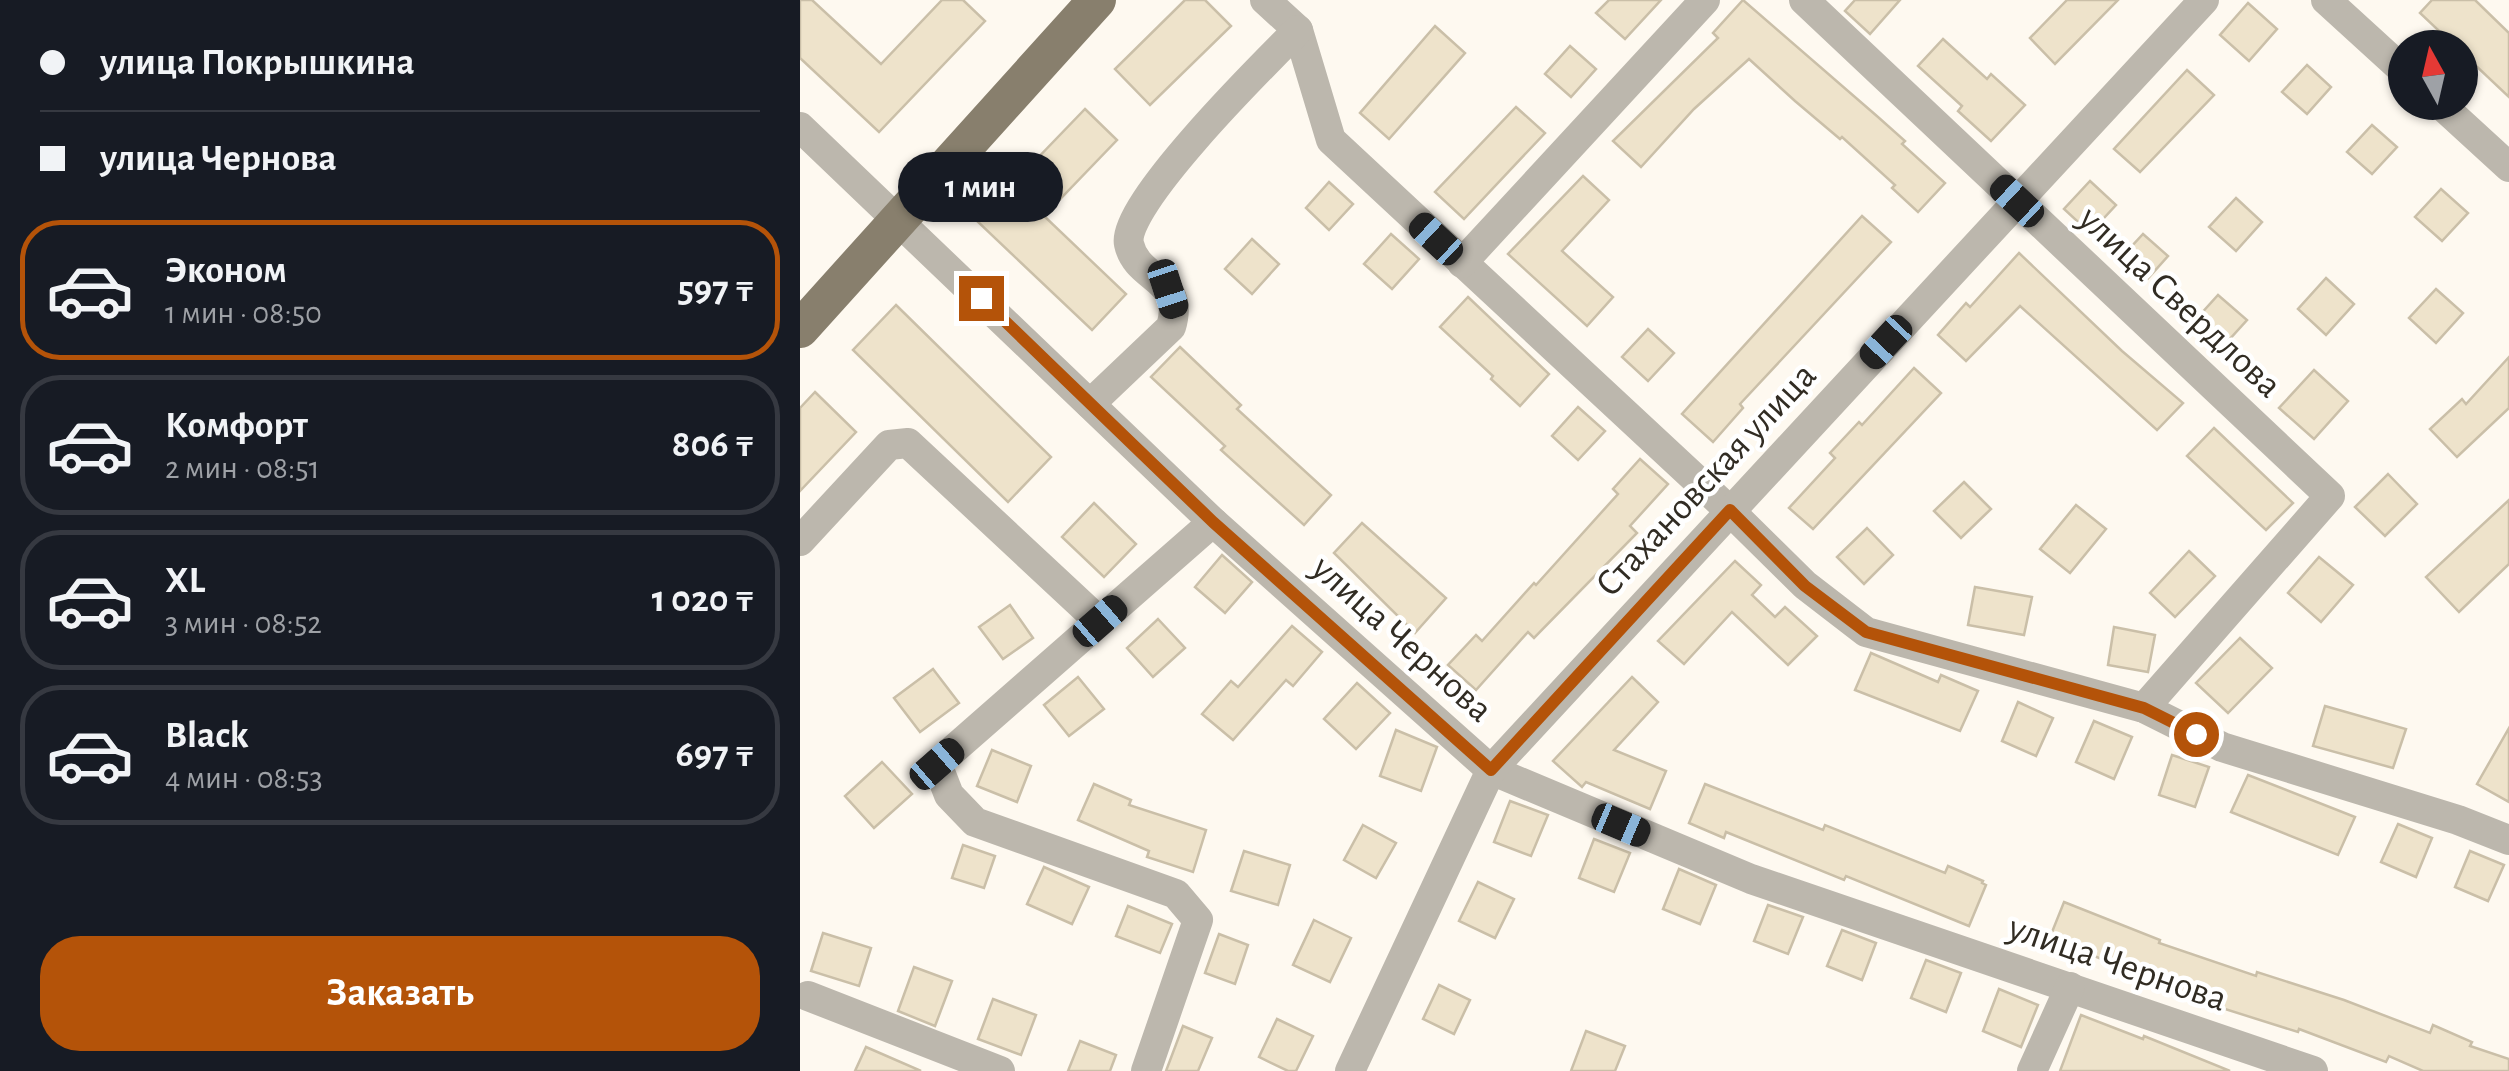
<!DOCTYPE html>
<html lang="ru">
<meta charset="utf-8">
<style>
body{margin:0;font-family:"Alegreya Sans",sans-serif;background:#242831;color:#f1f3f6;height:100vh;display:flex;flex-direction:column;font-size:38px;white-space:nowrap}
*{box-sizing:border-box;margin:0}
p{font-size:32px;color:#9ea1a6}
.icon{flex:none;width:55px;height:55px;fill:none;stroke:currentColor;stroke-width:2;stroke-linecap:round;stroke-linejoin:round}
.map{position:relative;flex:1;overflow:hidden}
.drawer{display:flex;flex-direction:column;background:#171b24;width:800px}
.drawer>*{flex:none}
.guide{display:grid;align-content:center;height:220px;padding:0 40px;background:#171b24}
.needle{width:65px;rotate:352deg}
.tools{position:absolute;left:1588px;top:30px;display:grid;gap:20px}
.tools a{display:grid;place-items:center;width:90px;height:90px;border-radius:50%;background:#171b24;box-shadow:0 2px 8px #0004;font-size:50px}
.end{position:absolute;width:45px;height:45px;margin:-22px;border:12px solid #b45309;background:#fff;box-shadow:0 0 0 5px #fff}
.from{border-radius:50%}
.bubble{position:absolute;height:70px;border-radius:35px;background:#171b24;box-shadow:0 2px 8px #0004;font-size:32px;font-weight:700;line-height:70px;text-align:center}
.car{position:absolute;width:30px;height:60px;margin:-30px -15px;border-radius:12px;box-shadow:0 0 8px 2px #0007;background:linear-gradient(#222 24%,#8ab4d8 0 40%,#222 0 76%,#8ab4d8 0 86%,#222 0)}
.guide b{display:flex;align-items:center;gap:35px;height:95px;font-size:38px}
.guide b+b{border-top:2px solid #363941}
.guide i{width:25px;height:25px;background:#f1f3f6}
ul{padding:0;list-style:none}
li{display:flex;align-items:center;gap:30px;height:140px;margin:0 20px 15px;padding:0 20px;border:5px solid #363941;border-radius:40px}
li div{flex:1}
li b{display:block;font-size:38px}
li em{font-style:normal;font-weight:700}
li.current{border-color:#b45309}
li>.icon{width:90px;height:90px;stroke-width:1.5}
.cta{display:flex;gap:20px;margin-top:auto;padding:20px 40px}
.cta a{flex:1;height:115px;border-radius:40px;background:#b45309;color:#fff;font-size:40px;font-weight:700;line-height:115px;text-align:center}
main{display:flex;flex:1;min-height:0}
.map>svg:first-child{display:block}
.building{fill:#eee3cb;stroke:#cabfa8;stroke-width:2.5}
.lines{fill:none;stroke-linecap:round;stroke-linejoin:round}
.minor{stroke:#bcb7ad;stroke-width:30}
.major{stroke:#887f6d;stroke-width:38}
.route{stroke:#b45309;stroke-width:12}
.labels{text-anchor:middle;stroke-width:9;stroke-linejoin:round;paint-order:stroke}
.street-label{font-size:38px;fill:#312c23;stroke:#fff}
</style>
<main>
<section class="drawer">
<div class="guide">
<b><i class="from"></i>улица Покрышкина</b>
<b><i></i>улица Чернова</b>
</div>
<ul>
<li class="current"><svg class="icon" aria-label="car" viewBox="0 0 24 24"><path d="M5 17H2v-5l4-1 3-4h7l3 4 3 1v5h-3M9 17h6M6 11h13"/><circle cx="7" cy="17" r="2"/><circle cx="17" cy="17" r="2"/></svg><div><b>Эконом</b><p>1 мин · 08:50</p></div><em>597 ₸</em></li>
<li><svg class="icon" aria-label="car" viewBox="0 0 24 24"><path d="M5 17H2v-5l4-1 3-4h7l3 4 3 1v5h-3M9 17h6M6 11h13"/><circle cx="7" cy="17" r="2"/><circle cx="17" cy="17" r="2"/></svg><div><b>Комфорт</b><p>2 мин · 08:51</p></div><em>806 ₸</em></li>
<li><svg class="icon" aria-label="car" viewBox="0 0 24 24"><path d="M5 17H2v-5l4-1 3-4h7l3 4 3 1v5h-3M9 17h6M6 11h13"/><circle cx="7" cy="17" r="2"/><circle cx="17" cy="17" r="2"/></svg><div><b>XL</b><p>3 мин · 08:52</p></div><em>1 020 ₸</em></li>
<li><svg class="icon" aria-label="car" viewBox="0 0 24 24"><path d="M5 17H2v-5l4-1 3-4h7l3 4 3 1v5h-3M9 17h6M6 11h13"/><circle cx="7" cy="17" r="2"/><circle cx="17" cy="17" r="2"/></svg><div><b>Black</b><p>4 мин · 08:53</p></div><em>697 ₸</em></li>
</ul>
<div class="cta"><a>Заказать</a></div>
</section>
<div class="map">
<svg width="1709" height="1071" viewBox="0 0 1709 1071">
<rect width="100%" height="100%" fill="#fef9f0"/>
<g class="building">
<path d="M0,0H12L81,64L142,0H163L185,21L79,132L0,58Z"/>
<path d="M385,0H405L431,26L350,105L315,69Z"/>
<path d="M809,0H861L825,39L796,13Z"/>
<path d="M943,0L1078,117L1105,141L1102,144L1145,183L1118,212L1092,188L1095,185L1042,137L1040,139L995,101L949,59L894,109L841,167L813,141L918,38L913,33Z"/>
<path d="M1055,0H1100L1070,34L1045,11Z"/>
<path d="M1267,0H1318L1255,64L1230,38Z"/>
<path d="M1632,0H1675L1709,33V97L1620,13Z"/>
<path d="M1448,3L1477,29L1449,61L1420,35Z"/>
<path d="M635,26L665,53L589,139L560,113Z"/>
<path d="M1143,39L1187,79L1191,74L1225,105L1191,141L1158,111L1162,106L1118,66Z"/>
<path d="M770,46L796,69L771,97L745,74Z"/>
<path d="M1507,65L1531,87L1507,114L1482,92Z"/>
<path d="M1387,70L1414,95L1340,172L1314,149Z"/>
<path d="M716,107L745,133L664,219L635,192Z"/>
<path d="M285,109L317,140L244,216L326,294L292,330L177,221Z"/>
<path d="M1572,125L1597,147L1572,174L1547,152Z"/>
<path d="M783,176L809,200L762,251L813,297L787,326L708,254Z"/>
<path d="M1290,181L1316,205L1290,233L1264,209Z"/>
<path d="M529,182L553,204L529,230L506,208Z"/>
<path d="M1641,189L1668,213L1642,241L1615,217Z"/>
<path d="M1436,198L1462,222L1436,251L1409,227Z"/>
<path d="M1062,216L1091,242L940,404L943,408L913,442L882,414Z"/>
<path d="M591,234L619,259L592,289L564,264Z"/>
<path d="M1343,234L1368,256L1343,284L1318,261Z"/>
<path d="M452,239L479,264L452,294L425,269Z"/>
<path d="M1219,253L1322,351L1383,403L1357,430L1220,306L1166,361L1138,335L1166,303L1170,307Z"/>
<path d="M1526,278L1554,304L1526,335L1498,309Z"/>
<path d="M1636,289L1663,313L1636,343L1609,318Z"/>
<path d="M1418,295L1447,320L1418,352L1390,326Z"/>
<path d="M668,297L749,374L720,406L691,379L693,376L640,327Z"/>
<path d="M96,305L251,457L208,502L53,350Z"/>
<path d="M848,329L874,353L848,381L822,357Z"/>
<path d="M380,347L441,405L437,409L531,495L504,525L421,450L425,446L351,377Z"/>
<path d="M1709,357V408L1657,457L1630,429L1662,399L1666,404Z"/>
<path d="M1114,368L1141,393L1013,529L989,508L1035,458L1030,453L1059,422L1062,425Z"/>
<path d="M1514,370L1548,401L1514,439L1479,408Z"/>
<path d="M15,392L56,432L0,491V408Z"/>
<path d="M778,407L805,431L778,460L752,436Z"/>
<path d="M1414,428L1493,503L1466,530L1387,456Z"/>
<path d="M840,459L868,484L830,526L837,533L734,638L728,632L676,690L648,665L676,635L682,641L734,583L736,585L818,494L813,489Z"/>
<path d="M1588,474L1617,504L1585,536L1555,507Z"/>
<path d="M1164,482L1191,509L1161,538L1134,511Z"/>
<path d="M1709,500V564L1659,612L1626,577Z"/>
<path d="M294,503L336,544L304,577L262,537Z"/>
<path d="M1276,505L1306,529L1270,573L1240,549Z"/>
<path d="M562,523L646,598L615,633L534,553Z"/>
<path d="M1067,528L1093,555L1064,584L1037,557Z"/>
<path d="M1389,551L1415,576L1375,617L1350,593Z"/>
<path d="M422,555L452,582L425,613L395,587Z"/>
<path d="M1519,557L1553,585L1521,622L1488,593Z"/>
<path d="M935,561L961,585L952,595L975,617L985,607L1017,636L988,665L932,612L884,664L858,641Z"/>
<path d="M1175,587L1232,597L1224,635L1168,625Z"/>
<path d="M210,605L233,638L203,659L179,627Z"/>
<path d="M358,619L385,648L353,677L327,648Z"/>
<path d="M492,626L522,652L493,686L486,680L433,740L402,714L431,681L438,687Z"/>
<path d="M1314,627L1355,635L1348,672L1308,665Z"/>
<path d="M1440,638L1472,668L1428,713L1396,683Z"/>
<path d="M1071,653L1138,682L1141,675L1178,691L1160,731L1055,690Z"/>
<path d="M133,669L159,703L120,732L94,698Z"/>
<path d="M278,677L304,709L269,736L244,705Z"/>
<path d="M832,677L858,702L814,750L866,771L850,809L786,782L782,787L753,761Z"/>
<path d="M557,683L590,713L556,749L524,719Z"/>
<path d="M1218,702L1253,718L1236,756L1202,741Z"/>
<path d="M1525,706L1606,729L1593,768L1513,746Z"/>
<path d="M1294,721L1332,737L1314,779L1276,762Z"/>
<path d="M1709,728V802L1677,784Z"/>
<path d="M596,730L637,747L621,791L580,776Z"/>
<path d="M192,750L231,766L217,802L177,786Z"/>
<path d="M1372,755L1409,767L1395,807L1359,795Z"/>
<path d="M82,762L112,794L74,828L45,796Z"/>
<path d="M1448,775L1555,817L1538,855L1431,812Z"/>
<path d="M294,784L331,800L329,805L406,830L393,872L347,857L349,851L278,820Z"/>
<path d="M905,784L1023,830L1025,825L1145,873L1148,866L1183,881L1182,883L1186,885L1169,926L1046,876L1044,880L926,832L924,838L889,823Z"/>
<path d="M710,801L748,815L731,856L694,842Z"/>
<path d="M1598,824L1632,838L1616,877L1581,862Z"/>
<path d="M563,825L596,843L576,878L544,860Z"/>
<path d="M794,839L830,853L814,892L779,878Z"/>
<path d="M163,845L195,856L184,888L152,878Z"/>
<path d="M444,851L490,865L478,905L431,891Z"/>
<path d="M1670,851L1704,865L1688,901L1655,887Z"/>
<path d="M244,867L289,887L272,924L227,904Z"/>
<path d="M879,869L916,885L900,924L863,909Z"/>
<path d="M678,882L714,899L695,938L659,921Z"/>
<path d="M1264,902L1360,940L1359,943L1456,976L1457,972L1544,1000L1630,1033L1633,1025L1672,1042L1670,1046L1709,1059V1071H1623L1589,1056L1586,1062L1499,1029L1498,1032L1371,992L1372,989L1285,952L1284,957L1248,942Z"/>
<path d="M968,905L1003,917L988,954L954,941Z"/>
<path d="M328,906L372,924L360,953L316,936Z"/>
<path d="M514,920L551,938L530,982L493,965Z"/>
<path d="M1042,930L1076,943L1062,980L1027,966Z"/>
<path d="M23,933L71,948L59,986L11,971Z"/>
<path d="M419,934L448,945L435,984L405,973Z"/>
<path d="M1126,960L1161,973L1146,1012L1111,998Z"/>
<path d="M114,967L152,981L135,1026L98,1011Z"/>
<path d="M639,985L670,1000L654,1034L623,1019Z"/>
<path d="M1199,989L1238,1005L1221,1047L1183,1031Z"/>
<path d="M193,999L236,1015L221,1055L178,1039Z"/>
<path d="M1281,1015L1343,1039L1344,1036L1430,1071H1260Z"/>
<path d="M477,1019L513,1036L496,1071H488L459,1057Z"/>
<path d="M383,1026L412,1038L398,1071H366Z"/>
<path d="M786,1031L825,1046L815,1071H771Z"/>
<path d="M280,1041L316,1055L310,1071H268Z"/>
<path d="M66,1047L121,1071H55Z"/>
</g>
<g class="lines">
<g class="minor">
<path d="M465,0L498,30L531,140L930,511L1005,585L1066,632L1344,708L1422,747L1658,820L1709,840"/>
<path d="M1004,0L1530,496L1344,708"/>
<path d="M1526,0L1605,72"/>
<path d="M1638,102L1709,167"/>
<path d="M0,127L413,522L691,770L951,879L1513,1071"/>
<path d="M662,263L905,0"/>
<path d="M290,404L371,327C386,277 337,281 329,244C320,206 467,61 498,30"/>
<path d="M0,541L89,445L108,443L299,621"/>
<path d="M8,996L200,1071"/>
<path d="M346,1071L398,920L376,894L175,822L149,795L137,764L413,522"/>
<path d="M550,1071L691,770L1404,0"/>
<path d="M1232,1071L1270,987"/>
</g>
<path class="major" d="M0,329L297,0"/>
</g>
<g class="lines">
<path class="route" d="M181,298L413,522L691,770L930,510L1005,586L1066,632L1344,708L1396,734"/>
</g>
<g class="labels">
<g class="street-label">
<text transform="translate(1381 301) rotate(43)" y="13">улица Свердлова</text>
<text transform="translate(905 479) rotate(-47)" y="13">Стахановская улица</text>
<text transform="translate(603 638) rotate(42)" y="13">улица Чернова</text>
<text transform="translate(1318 962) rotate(19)" y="13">улица Чернова</text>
</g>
</g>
</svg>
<div class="tools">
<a><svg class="needle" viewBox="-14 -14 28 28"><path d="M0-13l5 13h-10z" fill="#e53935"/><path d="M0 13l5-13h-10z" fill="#9ea1a6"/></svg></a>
</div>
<i class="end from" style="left:1396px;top:734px"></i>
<i class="end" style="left:181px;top:298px"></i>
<div class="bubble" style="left:98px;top:152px;width:165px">1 мин</div>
<i class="car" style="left:1217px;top:201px;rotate:313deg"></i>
<i class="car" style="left:636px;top:239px;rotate:313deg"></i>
<i class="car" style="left:368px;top:289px;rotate:162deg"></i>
<i class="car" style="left:1086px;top:342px;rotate:223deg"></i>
<i class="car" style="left:300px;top:621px;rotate:49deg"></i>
<i class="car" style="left:137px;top:764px;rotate:49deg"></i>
<i class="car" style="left:821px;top:825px;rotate:113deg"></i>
</div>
</main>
